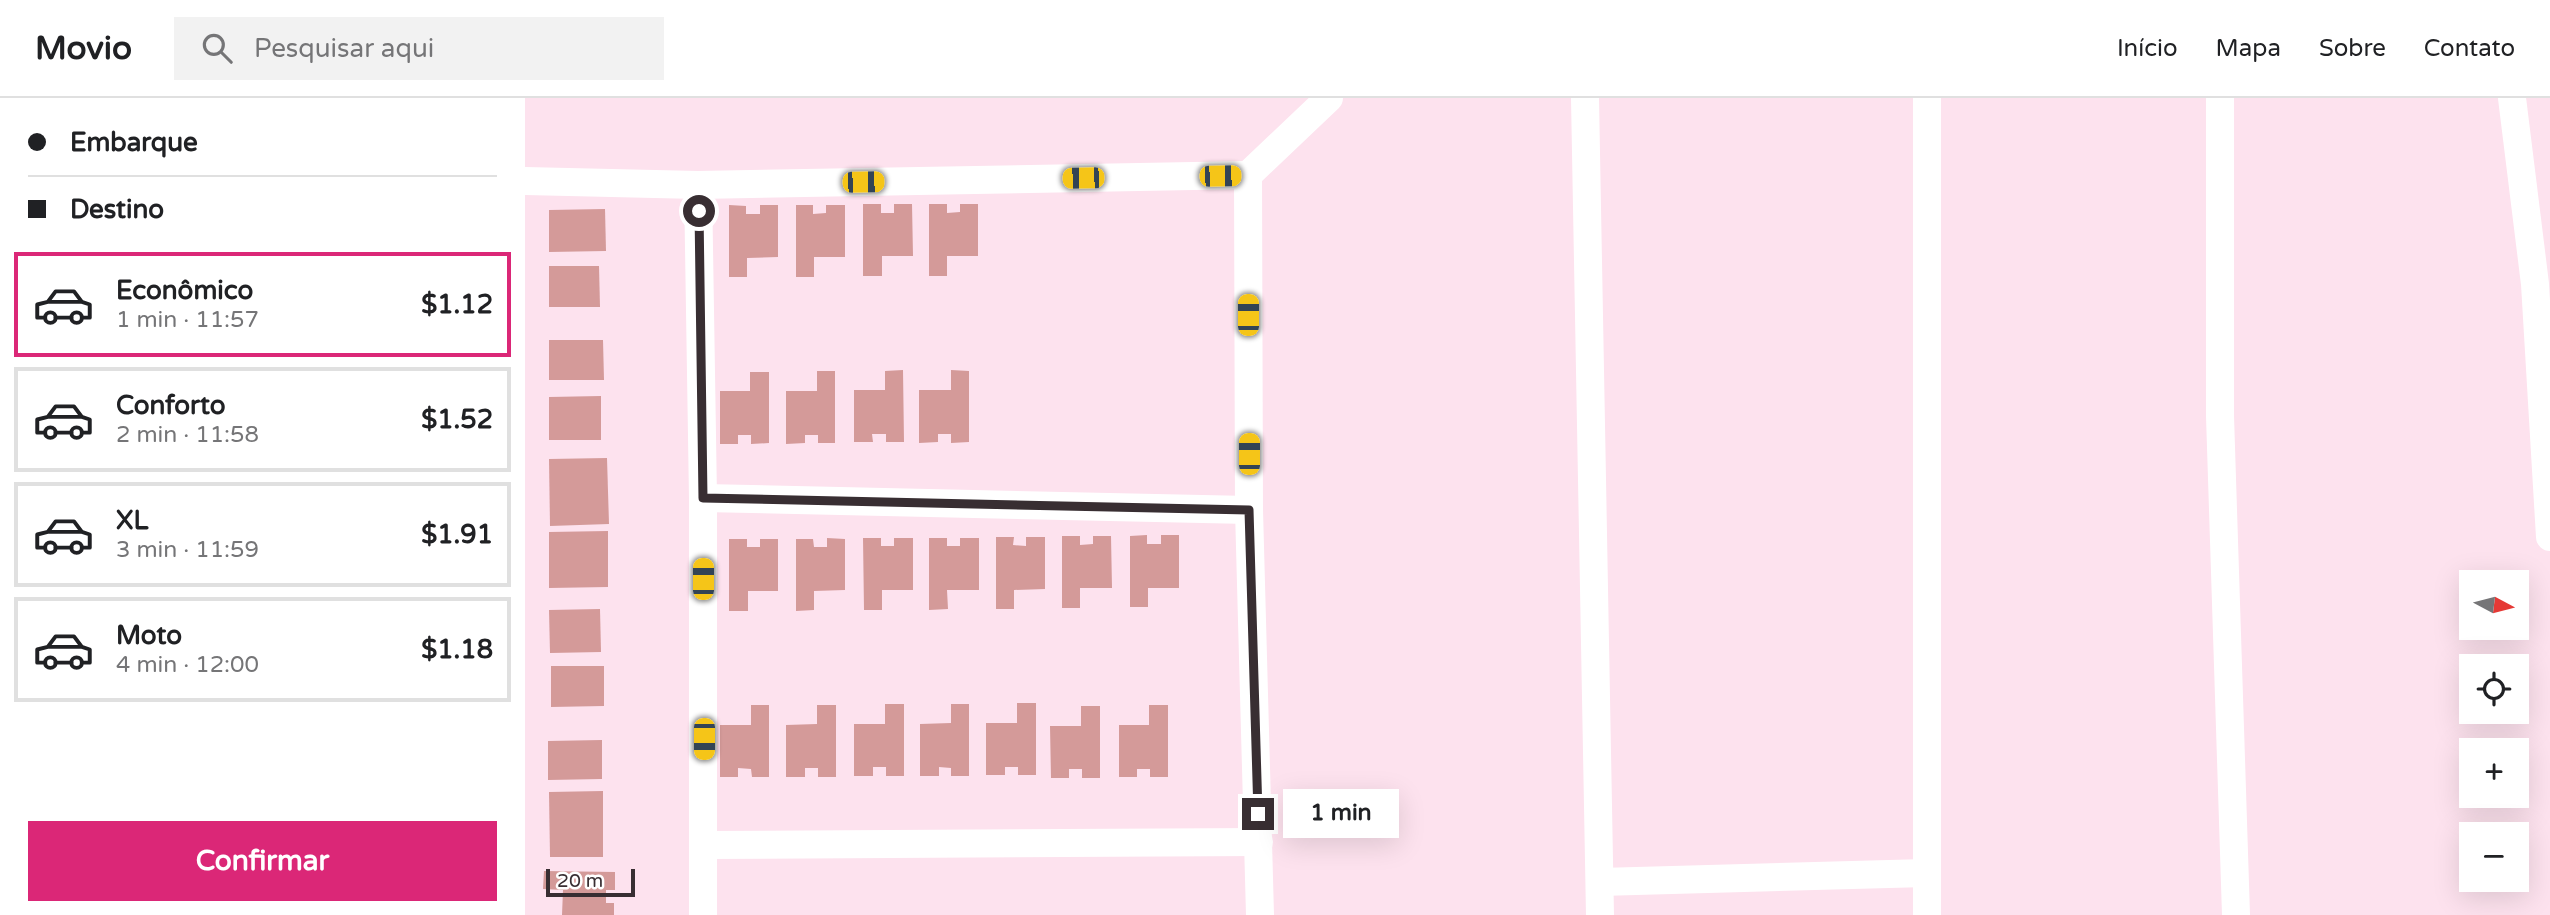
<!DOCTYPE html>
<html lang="pt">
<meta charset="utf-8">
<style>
body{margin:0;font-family:"Varela Round",sans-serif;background:#f2f2f2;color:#202124;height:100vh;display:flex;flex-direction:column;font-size:26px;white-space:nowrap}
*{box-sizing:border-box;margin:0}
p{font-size:23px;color:#757577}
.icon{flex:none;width:38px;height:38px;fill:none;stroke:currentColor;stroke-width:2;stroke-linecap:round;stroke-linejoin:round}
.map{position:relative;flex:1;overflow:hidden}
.panel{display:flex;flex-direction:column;background:#fff;width:525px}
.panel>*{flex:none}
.banner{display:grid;align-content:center;height:154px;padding:0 28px;background:#fff}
.needle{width:46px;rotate:97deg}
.controls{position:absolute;left:1934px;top:472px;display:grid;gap:14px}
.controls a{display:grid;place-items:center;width:70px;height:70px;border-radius:0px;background:#fff;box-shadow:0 7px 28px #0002;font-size:35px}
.scale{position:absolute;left:21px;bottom:18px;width:89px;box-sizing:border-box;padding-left:7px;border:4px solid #382e32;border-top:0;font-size:19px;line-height:24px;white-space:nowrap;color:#382e32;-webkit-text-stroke:5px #fff;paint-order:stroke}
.end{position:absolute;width:32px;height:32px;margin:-16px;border:9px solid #382e32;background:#fff;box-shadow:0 0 0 4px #fff}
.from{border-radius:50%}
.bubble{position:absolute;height:49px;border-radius:0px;background:#fff;box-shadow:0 7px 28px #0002;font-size:23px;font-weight:700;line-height:49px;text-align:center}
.car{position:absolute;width:21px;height:42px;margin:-21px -10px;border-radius:9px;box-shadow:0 0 5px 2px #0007;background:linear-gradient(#f5c518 24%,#345 0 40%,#f5c518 0 76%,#345 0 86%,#f5c518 0)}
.banner b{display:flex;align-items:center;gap:24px;height:66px;font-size:26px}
.banner b+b{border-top:2px solid #e0e0e0}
.banner i{width:18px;height:18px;background:#202124}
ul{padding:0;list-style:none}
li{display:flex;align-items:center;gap:21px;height:105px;margin:0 14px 10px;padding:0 14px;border:4px solid #e0e0e0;border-radius:0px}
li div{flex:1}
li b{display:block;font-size:26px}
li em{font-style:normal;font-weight:700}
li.on{border-color:#db2777}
li>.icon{width:63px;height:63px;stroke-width:1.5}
.primary-button{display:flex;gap:14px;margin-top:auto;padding:14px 28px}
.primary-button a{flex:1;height:80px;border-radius:0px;background:#db2777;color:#fff;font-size:28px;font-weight:700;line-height:80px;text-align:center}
header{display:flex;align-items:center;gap:42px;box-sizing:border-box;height:98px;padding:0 35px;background:#fff;border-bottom:2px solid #e0e0e0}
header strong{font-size:33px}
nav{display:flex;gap:38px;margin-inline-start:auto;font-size:24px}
.search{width:490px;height:63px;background:#f2f2f2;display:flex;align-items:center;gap:18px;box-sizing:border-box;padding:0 24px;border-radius:0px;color:#757577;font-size:26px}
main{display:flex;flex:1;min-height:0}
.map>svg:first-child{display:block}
.building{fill:#d49a99}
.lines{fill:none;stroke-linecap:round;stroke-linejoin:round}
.minor{stroke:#fff;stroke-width:28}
.route{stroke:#382e32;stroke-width:9}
</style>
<header>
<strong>Movio</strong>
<div class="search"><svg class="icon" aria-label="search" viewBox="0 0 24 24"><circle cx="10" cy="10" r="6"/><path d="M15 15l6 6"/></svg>Pesquisar aqui</div>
<nav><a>Início</a><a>Mapa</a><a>Sobre</a><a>Contato</a></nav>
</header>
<main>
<section class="panel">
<div class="banner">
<b><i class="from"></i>Embarque</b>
<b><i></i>Destino</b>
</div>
<ul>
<li class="on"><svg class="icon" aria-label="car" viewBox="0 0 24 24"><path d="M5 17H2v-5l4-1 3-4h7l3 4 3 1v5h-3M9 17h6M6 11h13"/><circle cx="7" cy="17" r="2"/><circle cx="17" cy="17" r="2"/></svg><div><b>Econômico</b><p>1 min · 11:57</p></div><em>$1.12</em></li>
<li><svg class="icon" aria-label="car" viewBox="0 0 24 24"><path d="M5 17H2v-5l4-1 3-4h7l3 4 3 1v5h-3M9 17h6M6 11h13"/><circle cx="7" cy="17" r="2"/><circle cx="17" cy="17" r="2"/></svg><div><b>Conforto</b><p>2 min · 11:58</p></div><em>$1.52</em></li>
<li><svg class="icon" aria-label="car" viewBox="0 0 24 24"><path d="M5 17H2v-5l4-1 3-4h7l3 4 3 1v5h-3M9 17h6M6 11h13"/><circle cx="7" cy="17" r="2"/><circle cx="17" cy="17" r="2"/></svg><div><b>XL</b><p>3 min · 11:59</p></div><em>$1.91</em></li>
<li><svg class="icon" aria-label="car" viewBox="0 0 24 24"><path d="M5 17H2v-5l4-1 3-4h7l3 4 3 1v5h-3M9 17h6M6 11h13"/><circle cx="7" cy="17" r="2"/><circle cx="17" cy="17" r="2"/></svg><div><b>Moto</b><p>4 min · 12:00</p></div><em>$1.18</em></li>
</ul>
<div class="primary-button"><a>Confirmar</a></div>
</section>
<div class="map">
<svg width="2025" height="817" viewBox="0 0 2025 817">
<rect width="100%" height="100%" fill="#fde2ee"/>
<g class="building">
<path d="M338,106H356V115H369V106H387L388,158H357V178H338Z"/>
<path d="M404,106H422V115L435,114V106H453V158H422V178H404Z"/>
<path d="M204,107L221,108V116H235V107H253V159L222,160V179H204Z"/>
<path d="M271,107H288V116L301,115V107H320V159H289V179H271Z"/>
<path d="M80,111L81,153L24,154V112Z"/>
<path d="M24,168H74L75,209H24Z"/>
<path d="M24,242H78L79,282H24Z"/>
<path d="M378,272L379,344H361V336H347L348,344H329V292H360V273Z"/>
<path d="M426,272L444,273V344L426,345V336H413V344L394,345V292H426Z"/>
<path d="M292,273H310V345H293V337H280V345L261,346V293H292Z"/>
<path d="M225,274H244V345L226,346V337H213V346H195V293H225Z"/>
<path d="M76,298V342H24V299Z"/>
<path d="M82,360L84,426L25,428L24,361Z"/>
<path d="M83,433V489L24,490V434Z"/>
<path d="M622,437V446H636V437H654V490H623V509H605V438Z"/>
<path d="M537,438H555V447L568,446V438H586L587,490H555V510H537Z"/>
<path d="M471,439H489L488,447L501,448V439H520V491L489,492V511H471Z"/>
<path d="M302,440L320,441V492L289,493V512L271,513V441H288L289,449H302Z"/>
<path d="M338,440H356V448H369V440H388V492H357V512H339Z"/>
<path d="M404,440H422V448H435V440H454V492H422L423,511L404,512Z"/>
<path d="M204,441H222V449H235V441H253V493H223V513H204Z"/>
<path d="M75,511L76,554L25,555L24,512Z"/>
<path d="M26,568H79V608L26,609Z"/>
<path d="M492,605H511V677H493V669H480V677H461V625H492Z"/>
<path d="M360,606H379V678H361V669H348V678H329V626H360Z"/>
<path d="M426,606H444V678H426V670L414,669V678H395V626L426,625Z"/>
<path d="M226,607H244V679H227L226,671L213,670V679H195V627H226Z"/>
<path d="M292,607H311V679H293V670H280V679H261V627L292,626Z"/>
<path d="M624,607H643V679H625V671H612V679H594V627H624Z"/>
<path d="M556,608H575V680H557V671H544V680H526L525,628H556Z"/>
<path d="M77,642V681L23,682V643Z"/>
<path d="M78,693V759H25L24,694Z"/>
<path d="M19,773L90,774V792H81V805H89V817H37L38,792L18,791Z"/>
</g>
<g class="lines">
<g class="minor">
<path d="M1060,0L1075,817"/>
<path d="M1695,0V318L1711,817"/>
<path d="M1987,0L2010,186L2025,439"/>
<path d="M0,83L173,87L723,77"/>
<path d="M173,87L178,400V817"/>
<path d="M178,400L724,412"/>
<path d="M180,747L734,744"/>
<path d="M1075,784L1401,775"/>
<path d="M735,817L724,412L723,77L804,0"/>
<path d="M1402,817V0"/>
</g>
</g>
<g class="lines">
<path class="route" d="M174,113L178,400L724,412L733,716"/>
</g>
</svg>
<div class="controls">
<a><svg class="needle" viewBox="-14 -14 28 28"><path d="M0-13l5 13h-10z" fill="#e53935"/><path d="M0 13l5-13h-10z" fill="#757577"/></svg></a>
<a><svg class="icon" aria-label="locate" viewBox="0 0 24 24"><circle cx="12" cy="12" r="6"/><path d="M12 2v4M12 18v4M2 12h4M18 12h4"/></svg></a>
<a>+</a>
<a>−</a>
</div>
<div class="scale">20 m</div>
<i class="end from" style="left:174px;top:113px"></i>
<i class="end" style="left:733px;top:716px"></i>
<div class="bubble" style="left:758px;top:691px;width:116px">1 min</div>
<i class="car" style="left:695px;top:78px;rotate:89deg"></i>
<i class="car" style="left:558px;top:80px;rotate:269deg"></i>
<i class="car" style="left:338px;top:84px;rotate:89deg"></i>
<i class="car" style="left:723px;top:217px;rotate:0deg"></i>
<i class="car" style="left:724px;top:356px;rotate:0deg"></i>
<i class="car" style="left:178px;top:481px;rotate:0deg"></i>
<i class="car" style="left:179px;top:641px;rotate:180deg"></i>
</div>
</main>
